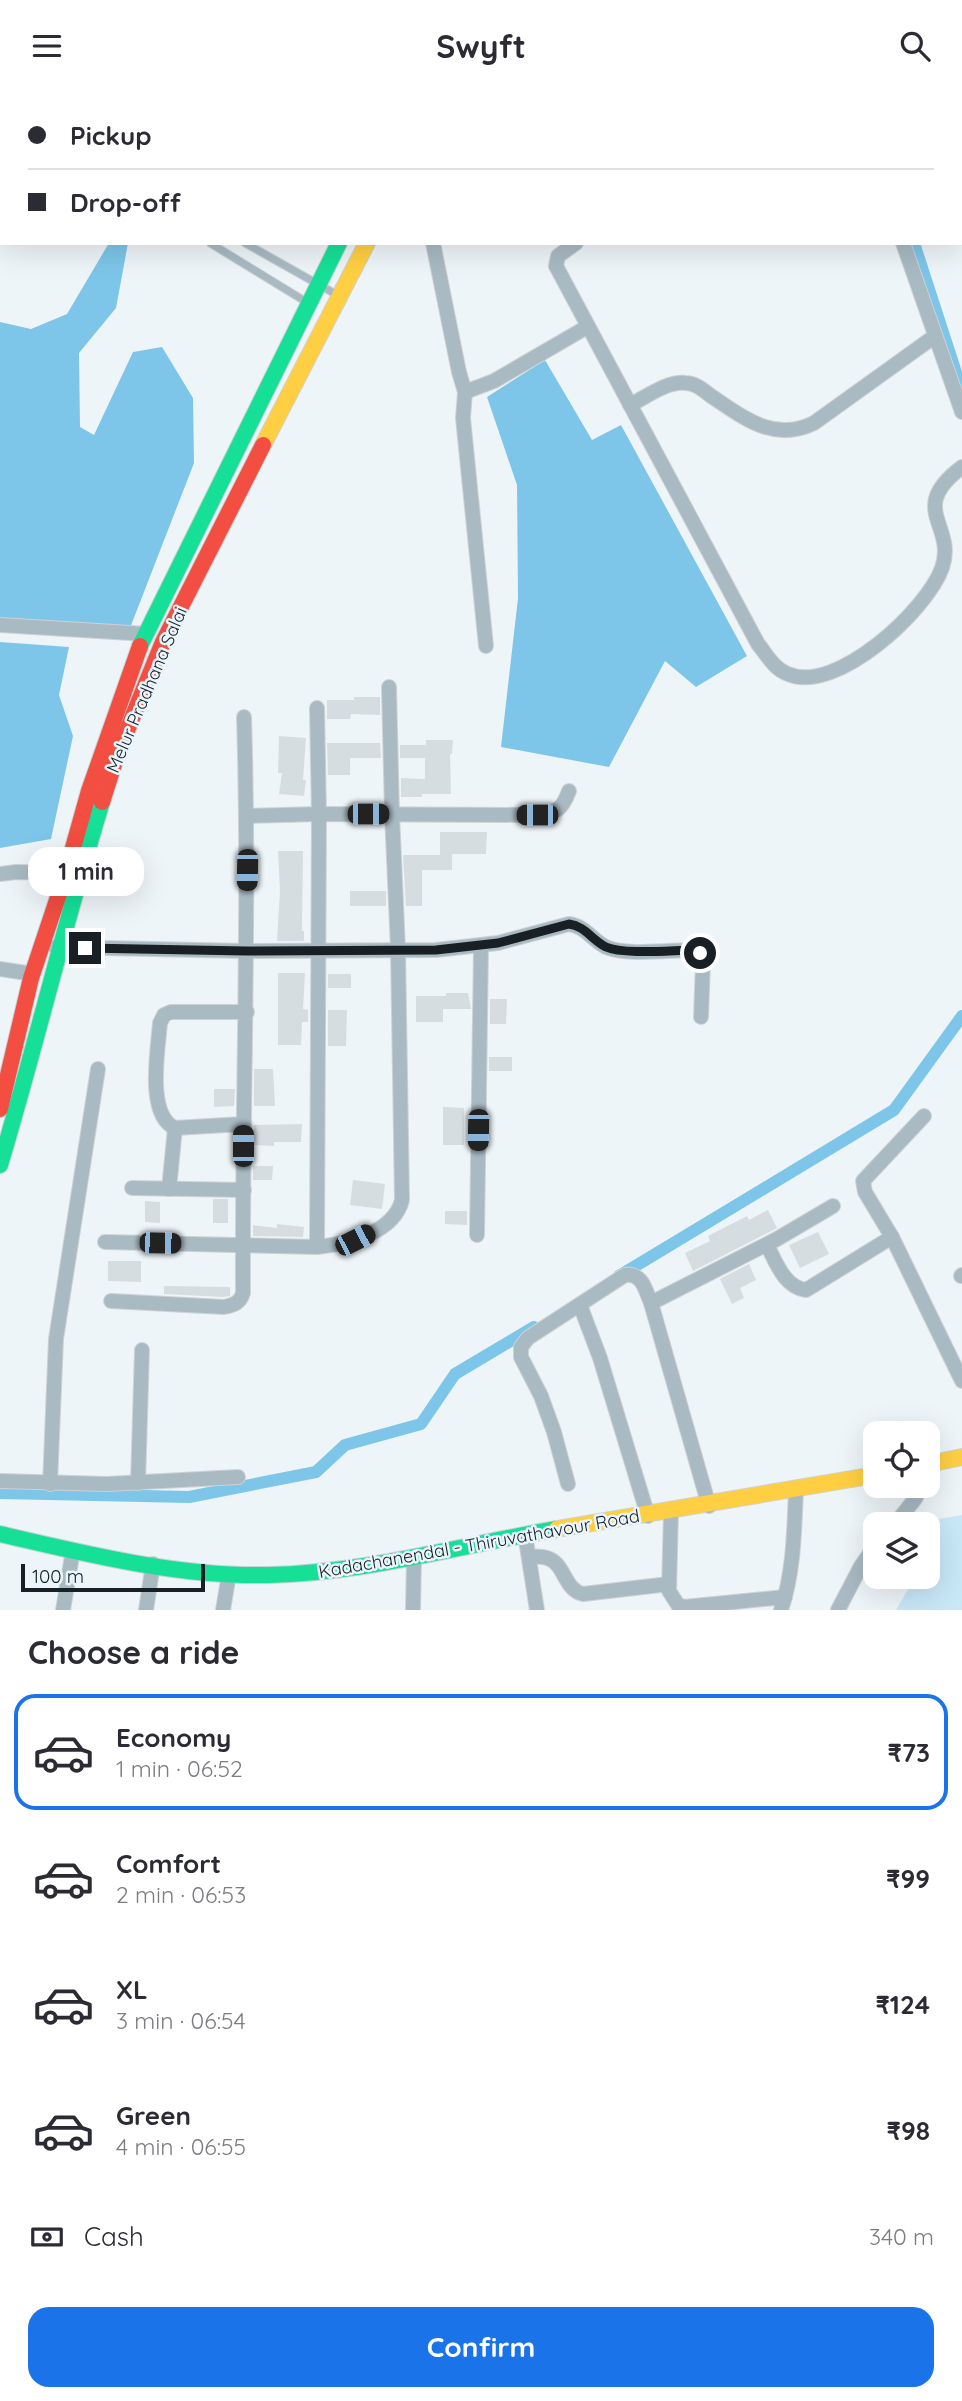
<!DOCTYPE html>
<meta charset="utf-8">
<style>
body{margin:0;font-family:Quicksand,sans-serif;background:#f7f7f7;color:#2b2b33;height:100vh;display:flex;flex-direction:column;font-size:26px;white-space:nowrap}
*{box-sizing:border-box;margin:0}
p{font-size:23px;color:#7c7c81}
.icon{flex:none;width:38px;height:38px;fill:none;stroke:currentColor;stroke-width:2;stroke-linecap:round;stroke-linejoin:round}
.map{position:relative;height:1519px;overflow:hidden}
.panel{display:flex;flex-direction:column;background:#fff;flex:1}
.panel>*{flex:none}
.banner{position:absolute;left:0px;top:0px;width:962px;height:154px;box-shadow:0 7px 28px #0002;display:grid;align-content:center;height:154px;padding:0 28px;background:#fff}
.controls{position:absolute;left:863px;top:1330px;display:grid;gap:14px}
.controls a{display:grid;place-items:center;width:77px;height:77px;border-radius:14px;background:#fff;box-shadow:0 7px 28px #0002;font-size:35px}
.scale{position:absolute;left:21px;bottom:18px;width:184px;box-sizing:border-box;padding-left:7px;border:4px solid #192025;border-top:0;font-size:19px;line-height:24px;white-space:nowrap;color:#192025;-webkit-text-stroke:5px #e9f6fd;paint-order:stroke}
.end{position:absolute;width:32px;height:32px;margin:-16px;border:9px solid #192025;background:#fff;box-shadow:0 0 0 4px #fff}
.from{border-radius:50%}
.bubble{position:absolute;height:49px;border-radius:21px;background:#fff;box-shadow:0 7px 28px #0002;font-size:23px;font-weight:700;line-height:49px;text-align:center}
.car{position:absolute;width:21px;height:42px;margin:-21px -10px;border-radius:9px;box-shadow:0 0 5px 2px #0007;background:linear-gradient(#222 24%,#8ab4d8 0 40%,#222 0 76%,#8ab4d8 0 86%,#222 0)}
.banner b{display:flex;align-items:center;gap:24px;height:66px;font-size:26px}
.banner b+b{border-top:2px solid #e1e1e2}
.banner i{width:18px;height:18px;background:#2b2b33}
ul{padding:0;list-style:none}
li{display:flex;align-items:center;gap:21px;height:116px;margin:0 14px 10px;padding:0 14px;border:4px solid transparent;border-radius:21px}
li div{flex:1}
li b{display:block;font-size:26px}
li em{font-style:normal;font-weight:700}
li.current{border-color:#1a73e8}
li>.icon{width:63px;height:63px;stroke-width:1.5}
h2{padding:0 28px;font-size:32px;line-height:84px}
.pay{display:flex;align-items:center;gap:18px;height:77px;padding:0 28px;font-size:26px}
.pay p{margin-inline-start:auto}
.cta{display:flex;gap:14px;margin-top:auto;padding:14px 28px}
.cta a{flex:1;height:80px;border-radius:21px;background:#1a73e8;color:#fff;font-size:28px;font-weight:700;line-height:80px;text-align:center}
header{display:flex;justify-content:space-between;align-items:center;height:91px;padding:0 28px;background:#fff;font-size:32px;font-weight:700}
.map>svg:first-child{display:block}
.green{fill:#c8e7f7}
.water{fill:#7dc6e9}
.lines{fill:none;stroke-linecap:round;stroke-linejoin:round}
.canal{stroke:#7dc6e9;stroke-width:12}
.building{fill:#d6dde0}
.lane-casing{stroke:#cdd2d5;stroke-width:9}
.street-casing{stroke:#cdd2d5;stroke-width:16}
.fast-casing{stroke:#cdd2d5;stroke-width:18}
.slow-casing{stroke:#cdd2d5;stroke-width:18}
.jam-casing{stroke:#cdd2d5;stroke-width:18}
.lane{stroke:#a9bac3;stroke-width:7}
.street{stroke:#a9bac3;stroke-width:14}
.fast{stroke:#16e098;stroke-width:16}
.slow{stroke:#ffcf43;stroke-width:16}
.jam{stroke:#f24e42;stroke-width:16}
.route{stroke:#192025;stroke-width:9}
.labels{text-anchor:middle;stroke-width:5;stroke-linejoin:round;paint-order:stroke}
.street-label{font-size:18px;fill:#192025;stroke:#e9f6fd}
</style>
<header><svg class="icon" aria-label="menu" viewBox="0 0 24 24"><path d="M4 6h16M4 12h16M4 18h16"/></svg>Swyft<svg class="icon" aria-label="search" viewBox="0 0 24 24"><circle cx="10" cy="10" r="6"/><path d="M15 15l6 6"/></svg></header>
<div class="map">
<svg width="962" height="1519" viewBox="0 0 962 1519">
<rect width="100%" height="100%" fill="#eef5f8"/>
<path class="green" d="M962,1424V1519H896L915,1486H928V1456L939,1428Z"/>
<g class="water">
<path d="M109,152H128L116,217L79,262L80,336L94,344L133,261L162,256L193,307L194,372L130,537L0,529V231L31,238L67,223Z"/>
<path d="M545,269L592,349L621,334L747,565L696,596L665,570L609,676L501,656L518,507L517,394L487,306Z"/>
<path d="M0,551L69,556L59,604L73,645L51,748L0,757Z"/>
</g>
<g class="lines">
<g class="canal">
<path d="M865,0V2"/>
<path d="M914,152L962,300"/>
<path d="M619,1185L894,1019L962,925"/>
<path d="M0,1402L189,1406L316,1381L345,1354L421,1333L455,1283L534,1236"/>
</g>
</g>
<g class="building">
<path d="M354,606H380V624L351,623L350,628H327V609H354Z"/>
<path d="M279,645L306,647L303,689H306L304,705L279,703L282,682H278Z"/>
<path d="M426,649H453L452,663H450L451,703H422V706H401V687L425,688V667H400V654H426Z"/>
<path d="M327,652H380L381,667H350V684H328Z"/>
<path d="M440,741H487L486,763H452V779H422V815H406L403,764H440Z"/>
<path d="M278,760H303L302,840H304V850H277L280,800Z"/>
<rect x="350" y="800" width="36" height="15"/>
<path d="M278,882H305L303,918L308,919V931H302L301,954H278Z"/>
<rect x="328" y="883" width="23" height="14"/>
<path d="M446,902H468L471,918H443V931H416V905H446Z"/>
<path d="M490,908H507L506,933H490Z"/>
<path d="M328,919H347L346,955H328Z"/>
<rect x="489" y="966" width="23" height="14"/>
<path d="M254,978H273L275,1015H254Z"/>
<path d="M214,998H235L234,1015L214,1016Z"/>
<path d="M443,1016L464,1017V1054H443Z"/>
<path d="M302,1033L301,1051H274V1055L253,1054L254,1034Z"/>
<path d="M253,1075H273L272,1089H253Z"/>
<path d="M353,1089L385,1093L382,1118L350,1114Z"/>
<rect x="213" y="1108" width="15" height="24"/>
<path d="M145,1110L160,1111V1132L145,1131Z"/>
<path d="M768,1119L777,1137L693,1180L685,1162L710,1150L708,1145L747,1125L749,1129Z"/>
<path d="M445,1120H467V1134L445,1133Z"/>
<path d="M277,1133L304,1136L303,1146L253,1145V1134L277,1137Z"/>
<path d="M818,1141L829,1163L800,1177L789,1154Z"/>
<path d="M108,1170H141V1191L108,1190Z"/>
<path d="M749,1173L756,1189L740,1197L744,1207L732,1213L720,1188Z"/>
<path d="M164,1195L230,1196V1205L223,1206L164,1203Z"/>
</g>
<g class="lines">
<defs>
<g id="lane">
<path d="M232,2L233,0"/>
<path d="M0,89H2"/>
<path d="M0,113H2"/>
<path d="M210,152L308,212"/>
<path d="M245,152L339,205"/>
</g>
<g id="street">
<path d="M851,0V2"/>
<path d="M822,2L824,0"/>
<path d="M433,152L459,281L465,301L494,290L587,236"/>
<path d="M576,152L558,165L556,175L758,553C767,564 774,578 788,583C836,604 927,519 942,477C957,434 906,418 962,376"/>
<path d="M903,152L962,321"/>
<path d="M465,301L463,327L486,555"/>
<path d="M630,314C646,306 667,290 685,292C697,292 705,301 714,307C747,329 775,351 814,332L935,245"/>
<path d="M0,534L146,543"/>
<path d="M317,617L319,723L317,1156"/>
<path d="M247,725L319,723L537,724C556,722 562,719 569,700"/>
<path d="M0,783L16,781L71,782"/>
<path d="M55,856L246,860L436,859L498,852L569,833C585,835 592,849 606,856C626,865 671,859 694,859L700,862L703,871L701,926"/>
<path d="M0,878L33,883"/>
<path d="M243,1033L175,1037C146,1024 158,959 160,932L164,924L171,921H247"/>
<path d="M132,1097L244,1099"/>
<path d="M169,1098L175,1037"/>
<path d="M477,1144L481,855"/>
<path d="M892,1146L962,1290"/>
<path d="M105,1151L317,1156C347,1153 394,1142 402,1109L398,858L392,723L389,596"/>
<path d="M767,1154C776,1171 784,1196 806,1199L892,1146L865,1101L863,1090L924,1025"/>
<path d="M961,1185L962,1184"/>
<path d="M111,1210L224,1216C234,1214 240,1212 243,1202C242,1010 250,818 244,626"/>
<path d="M651,1212L709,1415"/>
<path d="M580,1214L600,1267L648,1425"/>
<path d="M0,1390L107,1393L238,1386"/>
<path d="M138,1392L142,1259"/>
<path d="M50,1393L56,1248L98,978"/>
<path d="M568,1393L554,1341L541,1305L521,1266V1256L528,1247L625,1184C643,1182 645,1199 651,1212L777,1148L833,1115"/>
<path d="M671,1421L669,1500L678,1514L684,1516L785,1506"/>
<path d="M895,1433L915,1408L922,1395"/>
<path d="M525,1443L537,1519"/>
<path d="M529,1465C534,1466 541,1465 547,1467C565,1472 564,1499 583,1503L669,1493"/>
<path d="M63,1519L73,1459"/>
<path d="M146,1519L153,1473"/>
<path d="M223,1519L229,1483"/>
<path d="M413,1519L414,1468"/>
<path d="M781,1519C794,1480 794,1441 796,1400"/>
<path d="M838,1519L861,1475L875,1455"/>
</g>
<g id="fast">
<path d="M444,2L445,0"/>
<path d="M140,555L339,152"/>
<path d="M0,1074C36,954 65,831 102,711"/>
<path d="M0,1443C87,1463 178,1486 268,1484C366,1482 461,1454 557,1438"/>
</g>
<g id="slow">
<path d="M420,2L421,0"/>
<path d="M263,354L367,152"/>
<path d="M928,1373L962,1366"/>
<path d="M557,1438L875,1384"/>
</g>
<g id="jam">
<path d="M102,711L117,664L163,551L263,354"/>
<path d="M0,1018L31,887L66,782L89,700L140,555"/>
</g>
</defs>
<use href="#lane" class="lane-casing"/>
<use href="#street" class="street-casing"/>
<use href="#fast" class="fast-casing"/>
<use href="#slow" class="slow-casing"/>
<use href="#jam" class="jam-casing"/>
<use href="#lane" class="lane"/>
<use href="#street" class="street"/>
<use href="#fast" class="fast"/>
<use href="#slow" class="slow"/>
<use href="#jam" class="jam"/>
</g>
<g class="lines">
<path class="route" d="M85,857L246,860L436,859L498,852L569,833C585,835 592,849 606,856C624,864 673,859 694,859L700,862"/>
</g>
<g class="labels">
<g class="street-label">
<text transform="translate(147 599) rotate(-67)" y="6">Melur Pradhana Salai</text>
<text transform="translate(479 1453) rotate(-10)" y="6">Kadachanendal - Thiruvathavour Road</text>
</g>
</g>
</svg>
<div class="controls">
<a><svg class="icon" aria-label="locate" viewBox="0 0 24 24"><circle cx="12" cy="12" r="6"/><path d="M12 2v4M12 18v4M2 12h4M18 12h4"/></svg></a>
<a><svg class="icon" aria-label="layers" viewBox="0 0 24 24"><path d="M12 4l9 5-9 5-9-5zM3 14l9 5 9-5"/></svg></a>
</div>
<div class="scale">100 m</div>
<i class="end from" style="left:700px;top:862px"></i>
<i class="end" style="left:85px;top:857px"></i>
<div class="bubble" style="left:28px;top:756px;width:116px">1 min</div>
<i class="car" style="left:368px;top:723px;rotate:90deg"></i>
<i class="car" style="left:537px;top:724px;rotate:270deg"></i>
<i class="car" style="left:247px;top:779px;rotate:181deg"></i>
<i class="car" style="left:478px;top:1039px;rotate:181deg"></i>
<i class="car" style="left:243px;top:1055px;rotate:0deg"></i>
<i class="car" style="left:355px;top:1149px;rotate:63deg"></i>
<i class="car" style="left:160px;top:1152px;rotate:91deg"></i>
<div class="banner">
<b><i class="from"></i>Pickup</b>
<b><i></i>Drop-off</b>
</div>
</div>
<section class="panel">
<h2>Choose a ride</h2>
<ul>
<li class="current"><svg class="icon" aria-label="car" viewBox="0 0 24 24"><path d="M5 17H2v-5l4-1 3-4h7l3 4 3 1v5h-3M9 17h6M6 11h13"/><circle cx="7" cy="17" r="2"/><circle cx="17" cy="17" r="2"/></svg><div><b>Economy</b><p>1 min · 06:52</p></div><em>₹73</em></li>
<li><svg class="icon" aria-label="car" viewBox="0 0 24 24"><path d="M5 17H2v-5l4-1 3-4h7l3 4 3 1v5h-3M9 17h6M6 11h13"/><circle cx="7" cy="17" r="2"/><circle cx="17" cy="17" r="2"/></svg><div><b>Comfort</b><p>2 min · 06:53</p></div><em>₹99</em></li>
<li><svg class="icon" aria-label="car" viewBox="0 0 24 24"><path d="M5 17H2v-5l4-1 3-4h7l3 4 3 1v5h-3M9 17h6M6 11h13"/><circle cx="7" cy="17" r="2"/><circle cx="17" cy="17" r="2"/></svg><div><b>XL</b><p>3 min · 06:54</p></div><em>₹124</em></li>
<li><svg class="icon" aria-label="car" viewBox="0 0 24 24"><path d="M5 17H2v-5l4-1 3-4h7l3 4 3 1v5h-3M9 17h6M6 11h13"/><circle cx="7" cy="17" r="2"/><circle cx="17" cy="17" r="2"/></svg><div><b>Green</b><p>4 min · 06:55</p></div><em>₹98</em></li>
</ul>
<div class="pay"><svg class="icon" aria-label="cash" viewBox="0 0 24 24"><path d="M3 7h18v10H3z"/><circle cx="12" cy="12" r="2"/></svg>Cash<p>340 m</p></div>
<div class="cta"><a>Confirm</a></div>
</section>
